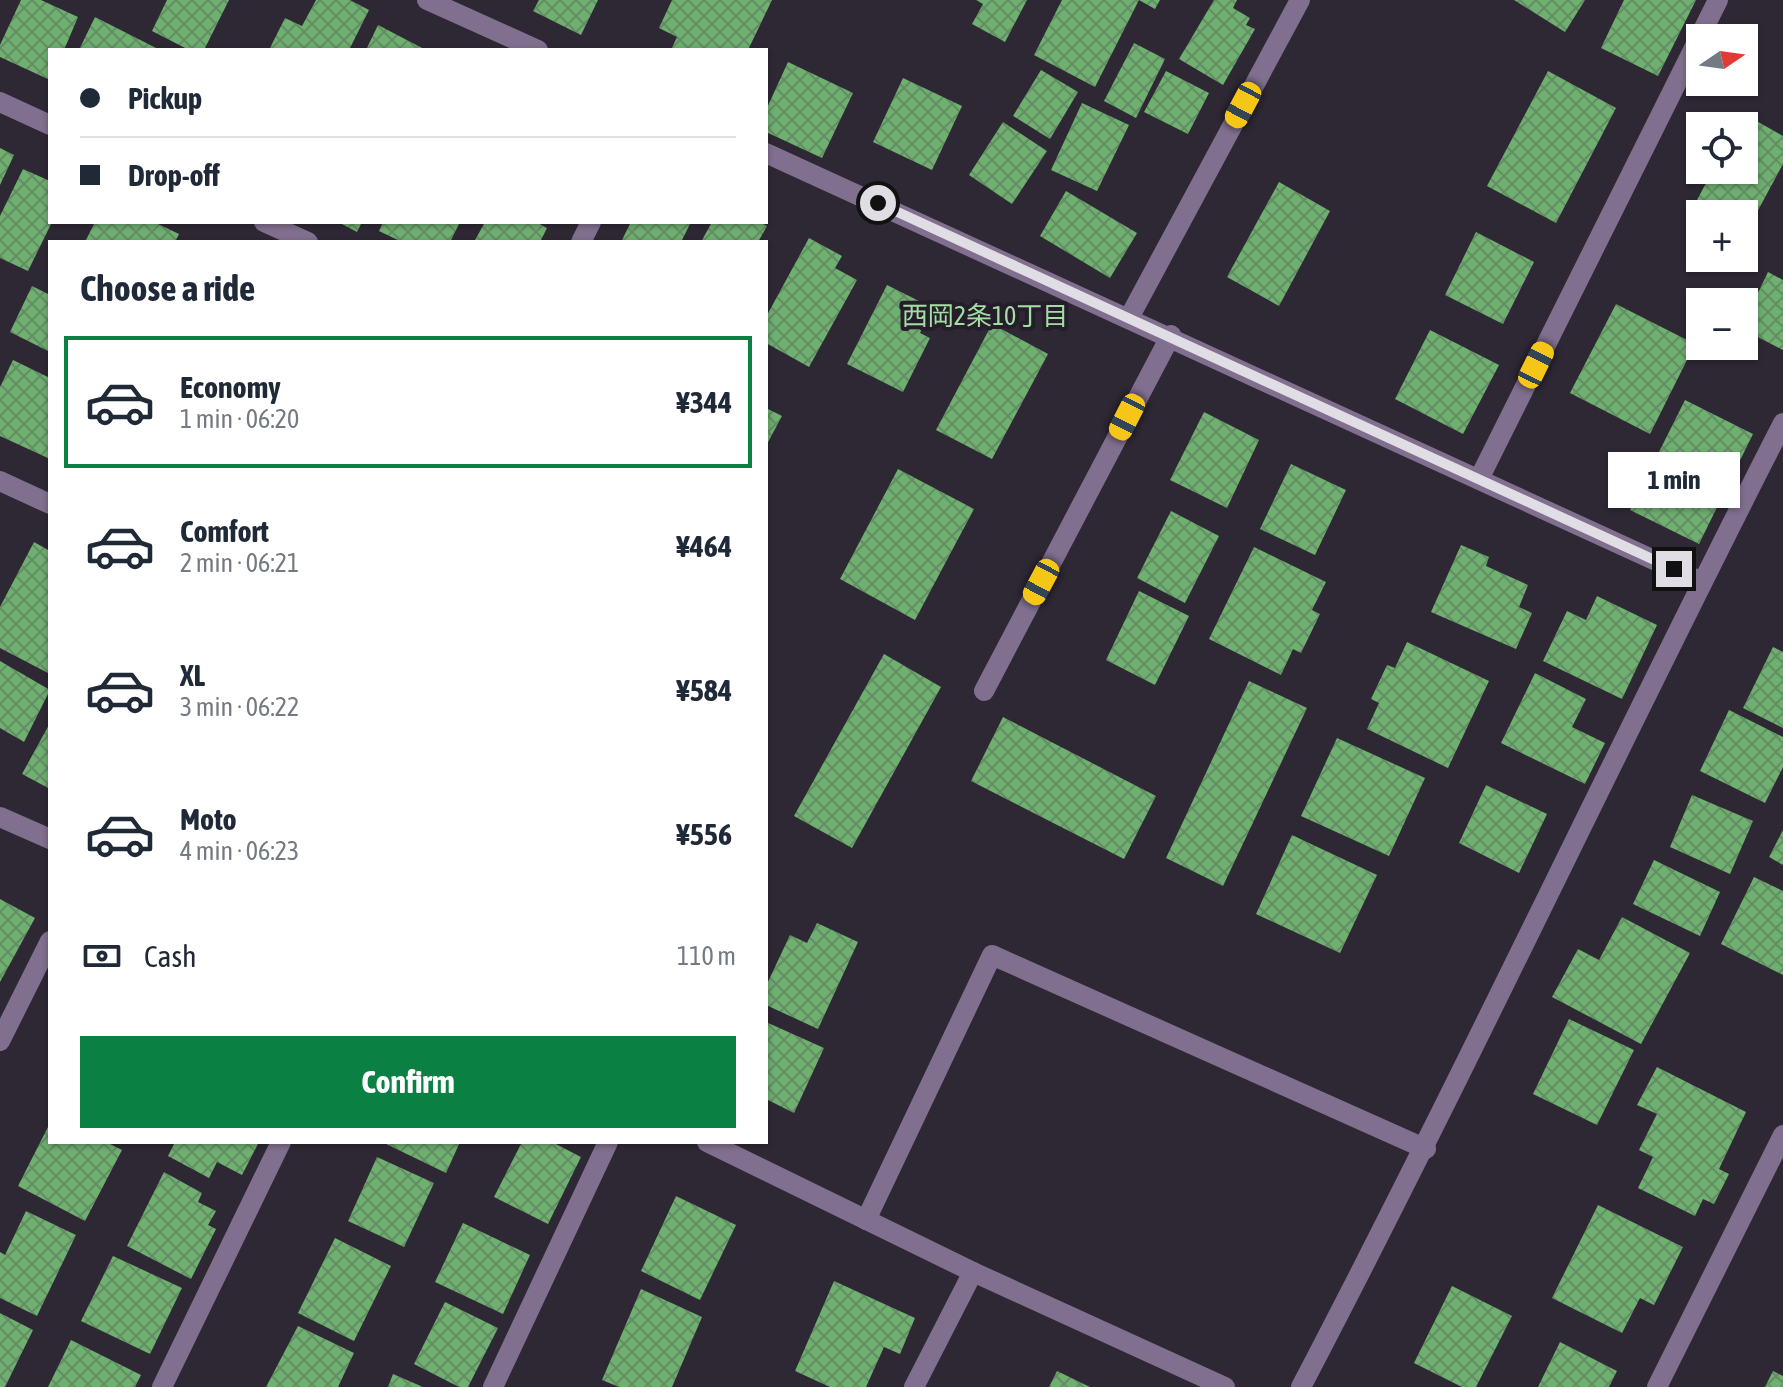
<!DOCTYPE html>
<meta charset="utf-8">
<style>
body{margin:0;font-family:"Asap Condensed","Noto Sans JP",sans-serif;background:#f6f6f7;color:#1f2937;height:100vh;display:flex;flex-direction:column;font-size:30px;white-space:nowrap}
*{box-sizing:border-box;margin:0}
p{font-size:26px;color:#747a83}
.icon{flex:none;width:44px;height:44px;fill:none;stroke:currentColor;stroke-width:2;stroke-linecap:round;stroke-linejoin:round}
.map{position:relative;flex:1;overflow:hidden}
.sheet{position:absolute;left:48px;top:240px;width:720px;height:904px;display:flex;flex-direction:column;background:#fff;border-radius:0px;box-shadow:0 2px 6px #0004}
.sheet>*{flex:none}
.banner{position:absolute;left:48px;top:48px;width:720px;height:176px;border-radius:0px;box-shadow:0 2px 6px #0004;display:grid;align-content:center;height:176px;padding:0 32px;background:#fff}
.needle{width:52px;rotate:77deg}
.buttons{position:absolute;left:1686px;top:24px;display:grid;gap:16px}
.buttons a{display:grid;place-items:center;width:72px;height:72px;border-radius:0px;background:#fff;box-shadow:0 2px 6px #0004;font-size:40px}
.end{position:absolute;width:36px;height:36px;margin:-18px;border:10px solid #e1dde5;background:#111;box-shadow:0 0 0 4px #111}
.from{border-radius:50%}
.bubble{position:absolute;height:56px;border-radius:0px;background:#fff;box-shadow:0 2px 6px #0004;font-size:26px;font-weight:700;line-height:56px;text-align:center}
.car{position:absolute;width:24px;height:48px;margin:-24px -12px;border-radius:10px;box-shadow:0 0 6px 2px #0007;background:linear-gradient(#f5c518 24%,#345 0 40%,#f5c518 0 76%,#345 0 86%,#f5c518 0)}
.banner b{display:flex;align-items:center;gap:28px;height:76px;font-size:30px}
.banner b+b{border-top:2px solid #e0e1e3}
.banner i{width:20px;height:20px;background:#1f2937}
ul{padding:0;list-style:none}
li{display:flex;align-items:center;gap:24px;height:132px;margin:0 16px 12px;padding:0 16px;border:4px solid transparent;border-radius:0px}
li div{flex:1}
li b{display:block;font-size:30px}
li em{font-style:normal;font-weight:700}
li.active{border-color:#0b8043}
li>.icon{width:72px;height:72px;stroke-width:1.5}
h2{padding:0 32px;font-size:36px;line-height:96px}
.pay{display:flex;align-items:center;gap:20px;height:88px;padding:0 32px;font-size:30px}
.pay p{margin-inline-start:auto}
.primary-button{display:flex;gap:16px;margin-top:auto;padding:16px 32px}
.primary-button a{flex:1;height:92px;border-radius:0px;background:#0b8043;color:#fff;font-size:32px;font-weight:700;line-height:92px;text-align:center}
.map>svg:first-child{display:block}
.building{fill:url(#building-cross-hatch)}
.lines{fill:none;stroke-linecap:round;stroke-linejoin:round}
.minor{stroke:#806f8e;stroke-width:20}
.route{stroke:#e1dde5;stroke-width:10}
.labels{text-anchor:middle;stroke-width:8;stroke-linejoin:round;paint-order:stroke}
.neighbourhood-label{font-size:26px;fill:#a3dda3;stroke:#251e2a}
</style>
<div class="map">
<svg width="1783" height="1387" viewBox="0 0 1783 1387">
<defs>
<pattern id="building-cross-hatch" width="8" height="8" patternUnits="userSpaceOnUse" patternTransform="scale(2)"><rect width="8" height="8" fill="#6faf70"/><path d="M0 0l8 8M0 8l8-8" fill="none" stroke="#628e63"/></pattern>
</defs>
<rect width="100%" height="100%" fill="#2e2834"/>
<g class="building">
<path d="M21,0H41L78,17L64,50H50V80L0,57V45Z"/>
<path d="M167,0H229L204,50H189L152,31Z"/>
<path d="M316,0H350L369,10L349,50H269L285,18L302,26Z"/>
<path d="M539,0H598L581,35L533,11Z"/>
<path d="M672,0H772L748,50H671L677,37L659,28Z"/>
<path d="M976,0H1027L1005,42L972,24L983,4Z"/>
<path d="M1062,0H1160L1155,9L1139,0L1095,87L1034,55Z"/>
<path d="M1214,0H1237L1233,8L1250,18L1246,25L1255,29L1223,85L1179,59Z"/>
<path d="M1514,0H1585L1565,32Z"/>
<path d="M1624,0H1696L1658,76L1601,48Z"/>
<path d="M95,17L160,50H79Z"/>
<path d="M378,25L426,50H366Z"/>
<path d="M1134,43L1165,59L1136,118L1104,101Z"/>
<path d="M788,62L853,93L822,158L766,132V110Z"/>
<path d="M1041,70L1078,92L1050,139L1013,116Z"/>
<path d="M1166,71L1209,93L1188,134L1144,112Z"/>
<path d="M1548,71L1616,108L1556,223L1487,186Z"/>
<path d="M903,78L962,106L932,170L873,142Z"/>
<path d="M1082,103L1129,125L1097,191L1051,170Z"/>
<path d="M1744,114L1783,136V164L1748,229L1744,226V214H1722L1697,200L1713,170H1744V126H1737Z"/>
<path d="M1003,122L1047,151L1012,204L969,175Z"/>
<path d="M0,148L14,155L0,185Z"/>
<path d="M23,169L50,181L52,222L28,271L0,258V216Z"/>
<path d="M1279,182L1330,211L1279,306L1227,277Z"/>
<path d="M1066,191L1137,233L1110,278L1040,236Z"/>
<path d="M95,222H154L179,234L175,242H85Z"/>
<path d="M338,222H362L357,232Z"/>
<path d="M383,222H460L450,242H402L379,231Z"/>
<path d="M485,222H536L547,228L540,242H474Z"/>
<path d="M631,222H691L681,242H621Z"/>
<path d="M712,222H759L767,226L758,242H701Z"/>
<path d="M1476,232L1534,262L1503,324L1445,295Z"/>
<path d="M809,238L842,256L835,268L857,280L809,367L766,343V317Z"/>
<path d="M1768,272L1783,280V350L1744,330V322Z"/>
<path d="M887,285L933,308L920,333L930,338L903,392L847,364Z"/>
<path d="M32,286L50,295V352L10,332Z"/>
<path d="M1616,304L1695,344L1650,434L1570,393Z"/>
<path d="M992,324L1048,354L992,459L936,430Z"/>
<path d="M1430,330L1499,365L1463,434L1395,399Z"/>
<path d="M13,360L50,378V459L0,436V387Z"/>
<path d="M1685,400L1753,434L1699,544L1630,510Z"/>
<path d="M766,408L782,416L766,446Z"/>
<path d="M1204,412L1259,440L1227,508L1170,480Z"/>
<path d="M1291,464L1346,490L1315,555L1260,529Z"/>
<path d="M898,469L974,509L915,620L840,579Z"/>
<path d="M1171,511L1219,536L1185,603L1137,578Z"/>
<path d="M34,542L50,551L48,673L0,648V607Z"/>
<path d="M1461,545L1489,557L1486,566L1528,585L1519,607L1532,613L1516,649L1431,612Z"/>
<path d="M1254,547L1326,582L1312,610L1320,614L1301,653L1293,649L1281,675L1209,639Z"/>
<path d="M1139,591L1189,616L1155,685L1106,660Z"/>
<path d="M1597,596L1657,625L1622,699L1543,661L1567,611L1586,620Z"/>
<path d="M1407,642L1489,681L1448,768L1367,729L1379,703L1371,699L1387,665L1395,668Z"/>
<path d="M1773,647L1783,652V728L1743,708Z"/>
<path d="M884,654L941,687L852,848L794,816Z"/>
<path d="M0,661L50,690L24,742L0,728Z"/>
<path d="M1535,673L1586,699L1572,727L1605,743L1585,784L1501,743Z"/>
<path d="M1249,681L1307,708L1223,886L1166,858Z"/>
<path d="M1729,710L1783,737V767L1765,803L1700,771Z"/>
<path d="M1003,717L1156,796L1124,859L971,781Z"/>
<path d="M50,723V789L22,774Z"/>
<path d="M1337,738L1425,778L1389,856L1301,816Z"/>
<path d="M1486,785L1547,814L1519,873L1459,843Z"/>
<path d="M1692,795L1753,821L1730,874L1670,847Z"/>
<path d="M1783,830V865L1769,857Z"/>
<path d="M1292,835L1377,875L1340,953L1256,914Z"/>
<path d="M1654,860L1720,892L1700,936L1633,904Z"/>
<path d="M1754,877L1783,891V975L1721,944Z"/>
<path d="M0,899L35,918L0,982Z"/>
<path d="M1622,917L1690,953L1641,1044L1552,997L1578,949L1599,960Z"/>
<path d="M817,923L858,942L818,1029L766,1005V986L790,935L807,943Z"/>
<path d="M1569,1019L1634,1050L1597,1125L1533,1094Z"/>
<path d="M766,1022L824,1048L794,1113L766,1099Z"/>
<path d="M1657,1067L1746,1112L1719,1169L1729,1174L1714,1204L1703,1199L1695,1216L1638,1188L1653,1157L1639,1150L1657,1114L1637,1105Z"/>
<path d="M50,1123V1142H106L122,1150L85,1221L18,1186Z"/>
<path d="M175,1142H259L242,1175L217,1162L209,1178L168,1156Z"/>
<path d="M382,1142H460L446,1173Z"/>
<path d="M522,1142H552L581,1157L548,1224L494,1197Z"/>
<path d="M377,1157L434,1183L404,1247L348,1221Z"/>
<path d="M164,1172L202,1193L198,1202L216,1211L208,1225L216,1229L191,1279L127,1246Z"/>
<path d="M676,1196L736,1225L700,1300L641,1271Z"/>
<path d="M1598,1205L1683,1247L1654,1305L1640,1298L1622,1333L1552,1298Z"/>
<path d="M26,1211L76,1235L37,1316L0,1298V1252L5,1255Z"/>
<path d="M463,1223L530,1255L503,1314L435,1282Z"/>
<path d="M335,1238L391,1266L354,1341L298,1313Z"/>
<path d="M113,1256L182,1288L150,1354L81,1321Z"/>
<path d="M834,1281L915,1318L900,1354L884,1347L866,1387H830L795,1371Z"/>
<path d="M1452,1286L1512,1316L1476,1387H1462L1414,1363Z"/>
<path d="M641,1289L702,1317L672,1387H619L602,1380Z"/>
<path d="M445,1302L498,1328L468,1387H459L414,1364Z"/>
<path d="M0,1313L33,1330L5,1387H0Z"/>
<path d="M298,1326L354,1353L338,1387H266Z"/>
<path d="M71,1340L141,1375L135,1387H48Z"/>
<path d="M1560,1342L1617,1371L1609,1387H1538Z"/>
<path d="M1057,1371L1090,1387H1049Z"/>
<path d="M1773,1371L1783,1376V1387H1765Z"/>
<path d="M393,1374L423,1387H388Z"/>
</g>
<g class="lines">
<g class="minor">
<path d="M427,0L538,50"/>
<path d="M0,102L50,125"/>
<path d="M766,153L1702,582"/>
<path d="M264,222L308,242"/>
<path d="M581,242L591,222"/>
<path d="M1130,316L1300,0"/>
<path d="M1480,477L1718,0"/>
<path d="M0,481L50,504"/>
<path d="M984,691L1171,335"/>
<path d="M0,817L50,839"/>
<path d="M0,1041L50,941"/>
<path d="M707,1142L973,1272L1225,1387"/>
<path d="M866,1220L992,955L1426,1149"/>
<path d="M162,1387L281,1142"/>
<path d="M493,1387L608,1142"/>
<path d="M914,1387L973,1272"/>
<path d="M1301,1387C1468,1068 1619,743 1783,423"/>
<path d="M1657,1387L1783,1135"/>
</g>
</g>
<g class="lines">
<path class="route" d="M878,203L1674,569"/>
</g>
<g class="labels">
<g class="neighbourhood-label">
<text x="985" y="325">西岡2条10丁目</text>
</g>
</g>
</svg>
<div class="buttons">
<a><svg class="needle" viewBox="-14 -14 28 28"><path d="M0-13l5 13h-10z" fill="#e53935"/><path d="M0 13l5-13h-10z" fill="#747a83"/></svg></a>
<a><svg class="icon" aria-label="locate" viewBox="0 0 24 24"><circle cx="12" cy="12" r="6"/><path d="M12 2v4M12 18v4M2 12h4M18 12h4"/></svg></a>
<a>+</a>
<a>−</a>
</div>
<i class="end from" style="left:878px;top:203px"></i>
<i class="end" style="left:1674px;top:569px"></i>
<div class="bubble" style="left:1608px;top:452px;width:132px">1 min</div>
<i class="car" style="left:1243px;top:105px;rotate:208deg"></i>
<i class="car" style="left:1536px;top:365px;rotate:26deg"></i>
<i class="car" style="left:1127px;top:417px;rotate:207deg"></i>
<i class="car" style="left:1041px;top:582px;rotate:208deg"></i>
<div class="banner">
<b><i class="from"></i>Pickup</b>
<b><i></i>Drop-off</b>
</div>
<section class="sheet">
<h2>Choose a ride</h2>
<ul>
<li class="active"><svg class="icon" aria-label="car" viewBox="0 0 24 24"><path d="M5 17H2v-5l4-1 3-4h7l3 4 3 1v5h-3M9 17h6M6 11h13"/><circle cx="7" cy="17" r="2"/><circle cx="17" cy="17" r="2"/></svg><div><b>Economy</b><p>1 min · 06:20</p></div><em>¥344</em></li>
<li><svg class="icon" aria-label="car" viewBox="0 0 24 24"><path d="M5 17H2v-5l4-1 3-4h7l3 4 3 1v5h-3M9 17h6M6 11h13"/><circle cx="7" cy="17" r="2"/><circle cx="17" cy="17" r="2"/></svg><div><b>Comfort</b><p>2 min · 06:21</p></div><em>¥464</em></li>
<li><svg class="icon" aria-label="car" viewBox="0 0 24 24"><path d="M5 17H2v-5l4-1 3-4h7l3 4 3 1v5h-3M9 17h6M6 11h13"/><circle cx="7" cy="17" r="2"/><circle cx="17" cy="17" r="2"/></svg><div><b>XL</b><p>3 min · 06:22</p></div><em>¥584</em></li>
<li><svg class="icon" aria-label="car" viewBox="0 0 24 24"><path d="M5 17H2v-5l4-1 3-4h7l3 4 3 1v5h-3M9 17h6M6 11h13"/><circle cx="7" cy="17" r="2"/><circle cx="17" cy="17" r="2"/></svg><div><b>Moto</b><p>4 min · 06:23</p></div><em>¥556</em></li>
</ul>
<div class="pay"><svg class="icon" aria-label="cash" viewBox="0 0 24 24"><path d="M3 7h18v10H3z"/><circle cx="12" cy="12" r="2"/></svg>Cash<p>110 m</p></div>
<div class="primary-button"><a>Confirm</a></div>
</section>
</div>
